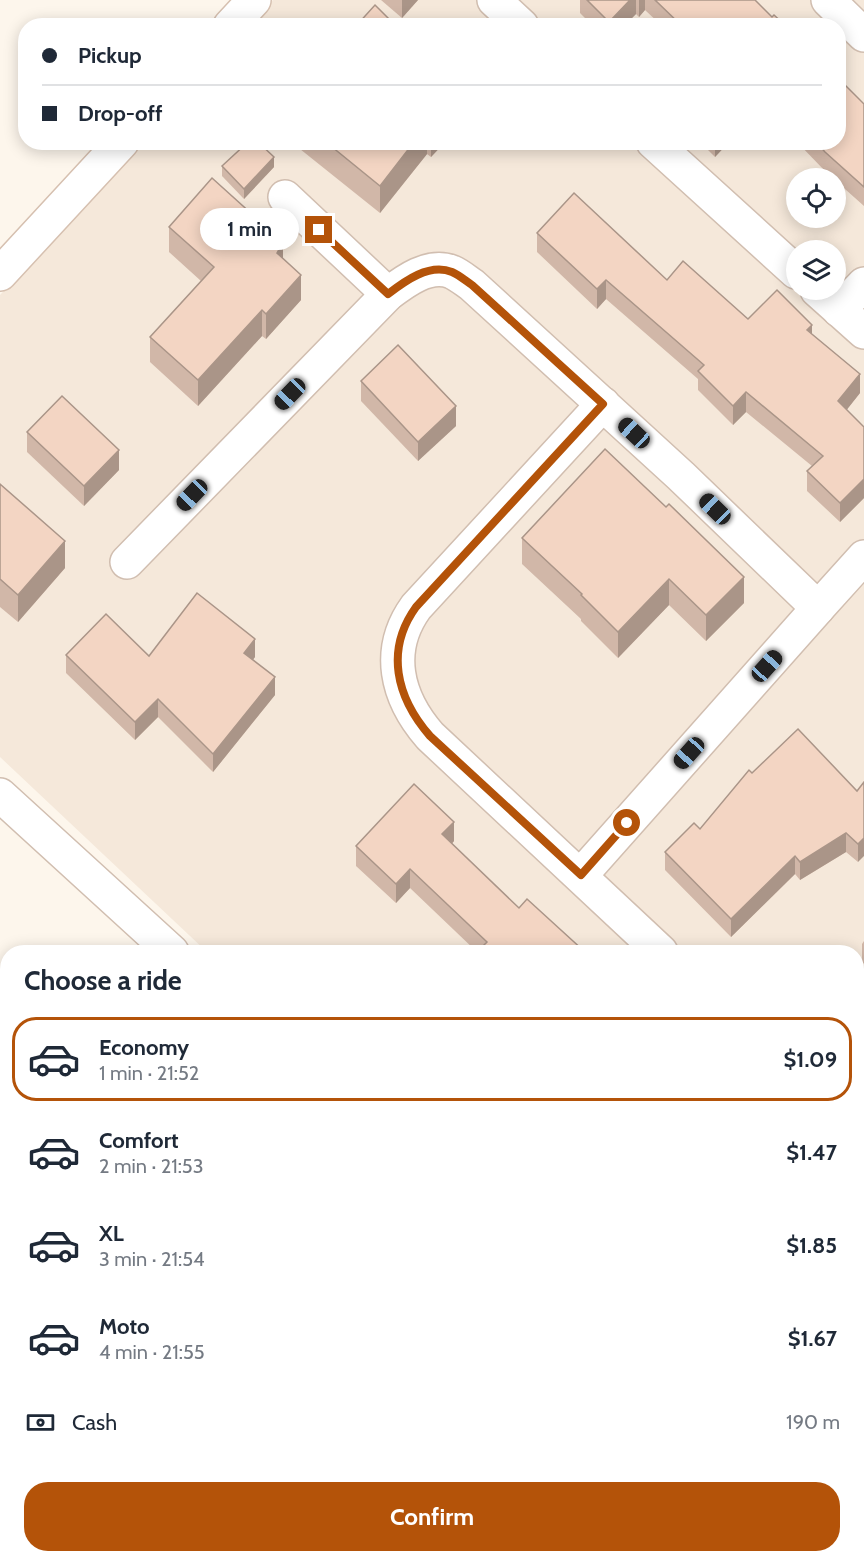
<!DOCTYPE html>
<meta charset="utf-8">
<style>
body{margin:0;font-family:Cabin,sans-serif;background:#f6f6f7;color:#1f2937;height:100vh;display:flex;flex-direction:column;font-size:22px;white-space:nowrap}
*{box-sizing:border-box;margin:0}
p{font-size:20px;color:#747a83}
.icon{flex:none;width:33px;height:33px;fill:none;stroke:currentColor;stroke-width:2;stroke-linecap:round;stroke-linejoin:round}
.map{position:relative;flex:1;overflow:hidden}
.side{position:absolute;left:0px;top:945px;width:864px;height:618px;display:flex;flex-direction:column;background:#fff;border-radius:24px 24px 0 0;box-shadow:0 3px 15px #0003}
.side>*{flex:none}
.hud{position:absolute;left:18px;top:18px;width:828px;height:132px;border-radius:24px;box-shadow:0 3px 15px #0003;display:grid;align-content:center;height:132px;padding:0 24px;background:#fff}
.controls{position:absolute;left:786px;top:168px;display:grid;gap:12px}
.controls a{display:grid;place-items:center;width:60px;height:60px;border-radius:50%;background:#fff;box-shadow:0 3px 15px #0003;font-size:30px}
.end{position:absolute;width:27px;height:27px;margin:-14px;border:8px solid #b45309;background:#fff;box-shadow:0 0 0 3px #fff}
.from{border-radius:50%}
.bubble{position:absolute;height:42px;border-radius:21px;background:#fff;box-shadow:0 3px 15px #0003;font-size:20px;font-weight:700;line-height:42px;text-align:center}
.car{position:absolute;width:18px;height:36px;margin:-18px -9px;border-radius:8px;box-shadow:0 0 4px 2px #0007;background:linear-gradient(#222 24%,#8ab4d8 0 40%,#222 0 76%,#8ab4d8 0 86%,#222 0)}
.hud b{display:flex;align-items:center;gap:21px;height:57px;font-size:22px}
.hud b+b{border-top:2px solid #e0e1e3}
.hud i{width:15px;height:15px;background:#1f2937}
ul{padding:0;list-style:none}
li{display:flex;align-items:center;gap:18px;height:84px;margin:0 12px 9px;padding:0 12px;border:3px solid transparent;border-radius:24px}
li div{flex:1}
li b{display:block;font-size:22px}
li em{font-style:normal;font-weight:700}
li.selected{border-color:#b45309}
li>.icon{width:54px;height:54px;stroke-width:1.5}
h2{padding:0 24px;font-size:27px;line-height:72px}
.pay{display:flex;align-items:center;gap:15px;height:66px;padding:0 24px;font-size:22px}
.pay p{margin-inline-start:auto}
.cta{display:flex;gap:12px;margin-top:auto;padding:12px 24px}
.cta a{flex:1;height:69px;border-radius:24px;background:#b45309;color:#fff;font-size:24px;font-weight:700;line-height:69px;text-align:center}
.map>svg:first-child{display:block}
.residential{fill:#f5e8da;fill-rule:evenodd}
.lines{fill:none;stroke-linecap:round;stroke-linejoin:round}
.street-casing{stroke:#d1beb0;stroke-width:36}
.secondary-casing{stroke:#d6c0b0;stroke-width:36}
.street{stroke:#fff;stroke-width:33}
.secondary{stroke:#fff;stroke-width:33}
.wall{fill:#d1b7a8}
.shaded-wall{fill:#aa9588}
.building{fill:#f3d5c3;stroke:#aa9588;stroke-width:1.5}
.route{stroke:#b45309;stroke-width:8}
</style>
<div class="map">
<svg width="864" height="1563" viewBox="0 0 864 1563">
<rect width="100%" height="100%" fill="#fdf6ec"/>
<path class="residential" d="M273,0H864V1563H854L846,1556H856V952H207L0,757V295L141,143L838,142V26L250,25ZM796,178H836V218H796ZM796,250H836V290H796Z"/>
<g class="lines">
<defs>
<g id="street">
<path d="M494,0L522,26"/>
<path d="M828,0L864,35"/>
<path d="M653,142L796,272"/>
<path d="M285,197L388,294"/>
<path d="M817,290L864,332"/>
<path d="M839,310L864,284"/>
<path d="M603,404L416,607C385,650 396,697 430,736L661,952"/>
<path d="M127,562L388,294C405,281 429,263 452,272C459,275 466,281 472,285L681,476L818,608L581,875"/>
<path d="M818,608L864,557"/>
<path d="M0,795L172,952"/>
<path d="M856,1140L864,1147"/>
<path d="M829,1556L837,1563"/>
</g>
<g id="secondary">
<path d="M230,26L254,0"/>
<path d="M0,274L122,142"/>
</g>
</defs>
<use href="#street" class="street-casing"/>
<use href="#secondary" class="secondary-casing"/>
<use href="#street" class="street"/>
<use href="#secondary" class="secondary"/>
</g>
<g class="wall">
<path d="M381,0H418L402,18Z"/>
<path d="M580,0H755L772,17L786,26H662L645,10L639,17L636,14L624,26H593L580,13Z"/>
<path d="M864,104V206L836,181V178H833L825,171L797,142H838Z"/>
<path d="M295,142H445L431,157L427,154L380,213L295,145Z"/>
<path d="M700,142H729L715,157Z"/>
<path d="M222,166L274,167L244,199L222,176Z"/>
<path d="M169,227L283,259L301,300L266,339L262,336L198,406L150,362V337L201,281L169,252Z"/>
<path d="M537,233L667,280L748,319L812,334L860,393L846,410L864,427V498L840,522L807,491V471L812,466L746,412L733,425L698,390V379L606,299L597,309L537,252Z"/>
<path d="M361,381L456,426L418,461L361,401Z"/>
<path d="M27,432L119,470L84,506L27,452Z"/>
<path d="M605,449L744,603L706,641L669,605L618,658L581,621V619L522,564V538Z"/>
<path d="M0,484L65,568L18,622L0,607Z"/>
<path d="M66,655L255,657L253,660L275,695L213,772L158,717L135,740L66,673Z"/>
<path d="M752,773L857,791L864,782L858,862L846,852L800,880L795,874L731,937L665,870V852L700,829Z"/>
<path d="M454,841L452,844L519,908L477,952L410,888L396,903L356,866V846Z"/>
<path d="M864,941V964L862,962V944Z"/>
<path d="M856,1204L864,1210V1406L856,1399Z"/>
</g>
<g class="shaded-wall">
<path d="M402,0H418L402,18Z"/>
<path d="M630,0H636V14L624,26H609V22Z"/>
<path d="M639,0H645V10L639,17Z"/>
<path d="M414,142H427V154L380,213V186Z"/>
<path d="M431,142H445L431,157Z"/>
<path d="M715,142H729L715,157Z"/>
<path d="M274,157V167L244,199V189Z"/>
<path d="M283,242V267L277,253Z"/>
<path d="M301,275V300L266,339V314Z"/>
<path d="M606,280V299L597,309V289Z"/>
<path d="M262,310V336L198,406V380Z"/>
<path d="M812,325V344L807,330Z"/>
<path d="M860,374V393L838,421V401Z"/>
<path d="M746,392V412L733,425V406Z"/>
<path d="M456,406V426L418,461V442Z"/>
<path d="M119,450V470L84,506V486Z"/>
<path d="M864,479V498L840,522V503Z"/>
<path d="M65,541V568L18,622V595Z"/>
<path d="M744,577V603L706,641V615Z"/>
<path d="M669,579V605L618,658V632Z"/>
<path d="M255,639V657L244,671V653Z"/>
<path d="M275,677V695L213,772V754Z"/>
<path d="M158,699V717L135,740V722Z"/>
<path d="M454,822V841L442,854V834Z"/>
<path d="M846,833V852L800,880V862Z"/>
<path d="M864,838V856L858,862V844Z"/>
<path d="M795,856V874L731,937V919Z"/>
<path d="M410,869V888L396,903V884Z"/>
</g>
<g class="building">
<path d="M587,0H630L609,22Z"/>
<path d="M655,0H755L772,17L774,15L786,26H682Z"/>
<path d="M375,5L396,26H356Z"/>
<path d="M838,78L864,104V187L825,152L816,142H838Z"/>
<path d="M248,142H258L274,157L244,189L222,166Z"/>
<path d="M326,142H414L380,186Z"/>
<path d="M212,178L283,242L277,253L301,275L266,314L262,310L198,380L150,337L214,267L169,227Z"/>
<path d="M574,193L667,280L683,261L748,319L777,290L812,325L807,330L860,374L838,401L864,427V479L840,503L807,471L823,456L746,392L733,406L698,371L704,365L606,280L597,289L537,233Z"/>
<path d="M398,345L456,406L418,442L361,381Z"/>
<path d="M62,396L119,450L84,486L27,432Z"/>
<path d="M605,449L666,507L669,504L744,577L706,615L669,579L618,632L581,595L582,594L522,538Z"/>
<path d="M0,484L65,541L18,595L0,579Z"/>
<path d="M197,593L255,639L244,653L275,677L213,754L158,699L135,722L66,655L106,614L149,656Z"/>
<path d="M798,729L857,791L864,782V838L858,844L846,833L800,862L795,856L731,919L665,852L694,823L700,829L749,770L752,773Z"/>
<path d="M414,784L454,822L442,834L519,908L527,899L585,952H477L487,942L410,869L396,884L356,846Z"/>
<path d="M856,1204L864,1210V1386L856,1380Z"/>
</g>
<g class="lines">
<path class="route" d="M319,230L388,294C405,281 429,263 452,272C459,275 466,281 472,285L603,404L416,607C385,650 396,697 430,736L581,875L627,823"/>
</g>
</svg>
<div class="controls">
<a><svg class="icon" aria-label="locate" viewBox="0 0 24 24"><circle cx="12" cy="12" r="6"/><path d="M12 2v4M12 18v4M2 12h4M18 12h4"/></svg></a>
<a><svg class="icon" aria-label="layers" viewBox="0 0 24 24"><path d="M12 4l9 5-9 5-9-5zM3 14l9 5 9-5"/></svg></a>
</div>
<i class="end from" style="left:627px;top:823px"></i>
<i class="end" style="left:319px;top:230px"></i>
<div class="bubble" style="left:200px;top:208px;width:99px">1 min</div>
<i class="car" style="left:290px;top:394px;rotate:224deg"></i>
<i class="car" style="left:634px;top:433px;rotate:313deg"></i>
<i class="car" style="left:192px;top:495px;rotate:224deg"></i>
<i class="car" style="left:715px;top:509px;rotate:314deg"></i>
<i class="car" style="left:767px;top:666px;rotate:42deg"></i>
<i class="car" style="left:689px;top:753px;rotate:222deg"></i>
<div class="hud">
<b><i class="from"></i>Pickup</b>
<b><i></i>Drop-off</b>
</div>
<section class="side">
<h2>Choose a ride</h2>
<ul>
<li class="selected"><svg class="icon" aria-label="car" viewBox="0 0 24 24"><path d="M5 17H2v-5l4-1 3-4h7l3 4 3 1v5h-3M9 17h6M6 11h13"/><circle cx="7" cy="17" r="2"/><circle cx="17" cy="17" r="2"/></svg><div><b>Economy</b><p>1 min · 21:52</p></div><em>$1.09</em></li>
<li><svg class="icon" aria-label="car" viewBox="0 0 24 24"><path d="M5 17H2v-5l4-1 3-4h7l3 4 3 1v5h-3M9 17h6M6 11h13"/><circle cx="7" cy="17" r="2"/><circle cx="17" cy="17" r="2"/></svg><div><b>Comfort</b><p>2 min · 21:53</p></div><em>$1.47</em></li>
<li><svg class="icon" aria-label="car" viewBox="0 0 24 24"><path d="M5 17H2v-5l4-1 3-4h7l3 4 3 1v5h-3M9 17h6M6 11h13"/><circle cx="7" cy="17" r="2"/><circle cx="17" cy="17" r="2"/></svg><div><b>XL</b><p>3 min · 21:54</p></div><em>$1.85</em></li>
<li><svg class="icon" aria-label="car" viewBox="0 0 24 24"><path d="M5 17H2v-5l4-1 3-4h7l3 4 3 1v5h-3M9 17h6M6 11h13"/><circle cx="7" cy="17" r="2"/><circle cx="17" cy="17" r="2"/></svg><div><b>Moto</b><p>4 min · 21:55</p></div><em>$1.67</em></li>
</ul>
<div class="pay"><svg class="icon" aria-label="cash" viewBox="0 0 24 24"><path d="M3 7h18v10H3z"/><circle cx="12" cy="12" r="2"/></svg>Cash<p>190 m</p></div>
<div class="cta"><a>Confirm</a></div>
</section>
</div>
